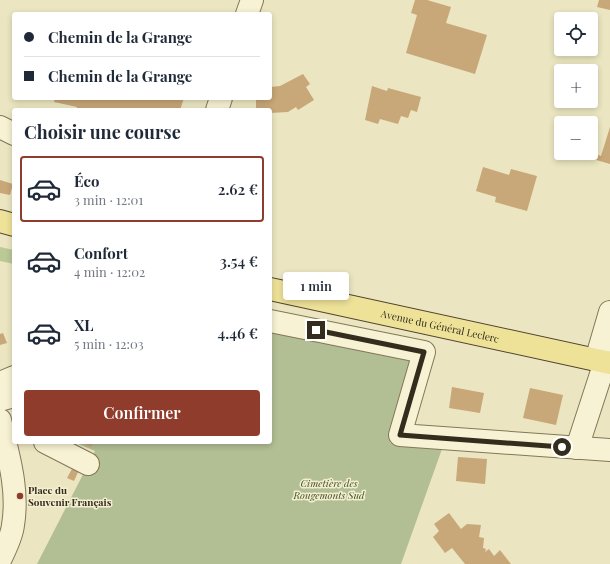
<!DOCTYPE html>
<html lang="fr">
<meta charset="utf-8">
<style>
body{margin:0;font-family:"Playfair Display",serif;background:#f6f6f7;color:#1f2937;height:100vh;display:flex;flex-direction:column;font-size:15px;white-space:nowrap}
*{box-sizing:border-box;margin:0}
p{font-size:13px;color:#747a83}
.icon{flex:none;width:22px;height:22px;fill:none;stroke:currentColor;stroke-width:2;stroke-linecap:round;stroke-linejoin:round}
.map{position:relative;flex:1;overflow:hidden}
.details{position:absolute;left:12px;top:108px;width:260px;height:336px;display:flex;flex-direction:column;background:#fff;border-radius:4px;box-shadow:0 2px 6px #0003}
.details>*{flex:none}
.hud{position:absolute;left:12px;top:12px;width:260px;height:88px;border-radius:4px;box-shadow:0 2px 6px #0003;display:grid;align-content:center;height:88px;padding:0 12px;background:#fff}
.controls{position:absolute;left:554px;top:12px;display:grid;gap:8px}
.controls a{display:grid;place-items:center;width:44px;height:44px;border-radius:4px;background:#fff;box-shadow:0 2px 6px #0003;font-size:20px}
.end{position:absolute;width:18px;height:18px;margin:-9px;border:5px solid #342c1d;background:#fff;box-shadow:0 0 0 2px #fff}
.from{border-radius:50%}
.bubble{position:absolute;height:28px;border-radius:4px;background:#fff;box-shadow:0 2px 6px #0003;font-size:13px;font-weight:600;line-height:28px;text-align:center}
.hud b{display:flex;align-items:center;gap:14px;height:38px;font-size:15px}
.hud b+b{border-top:1px solid #e0e1e3}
.hud i{width:10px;height:10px;background:#1f2937}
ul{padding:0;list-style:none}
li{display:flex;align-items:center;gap:12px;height:66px;margin:0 8px 6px;padding:0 4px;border:2px solid transparent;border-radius:4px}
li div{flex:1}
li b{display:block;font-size:15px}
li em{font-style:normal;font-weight:600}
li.active{border-color:#903c2c}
li>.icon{width:36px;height:36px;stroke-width:1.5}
h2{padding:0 12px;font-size:18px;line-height:48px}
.primary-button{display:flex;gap:8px;margin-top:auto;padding:8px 12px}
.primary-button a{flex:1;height:46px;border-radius:4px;background:#903c2c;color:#fff;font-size:16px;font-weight:600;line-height:46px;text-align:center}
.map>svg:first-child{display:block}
.green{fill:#bac995}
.cemetery{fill:#b2be94}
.building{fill:#c8a778}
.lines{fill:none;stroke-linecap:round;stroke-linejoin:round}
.minor-casing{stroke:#847759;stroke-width:24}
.major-casing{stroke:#51442e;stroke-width:24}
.minor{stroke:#f7f2d3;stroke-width:22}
.major{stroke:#eee299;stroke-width:22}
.route{stroke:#342c1d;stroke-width:5}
.poi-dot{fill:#903c2c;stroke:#f3efd0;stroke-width:1.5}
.labels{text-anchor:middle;stroke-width:3;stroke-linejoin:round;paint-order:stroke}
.street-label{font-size:10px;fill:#342c1d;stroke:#f3efd0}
.park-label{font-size:10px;font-style:italic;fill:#3d4f24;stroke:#f3efd0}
.poi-label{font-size:10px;font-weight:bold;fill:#342c1d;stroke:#f3efd0;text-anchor:start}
</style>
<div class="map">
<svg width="610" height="564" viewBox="0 0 610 564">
<rect width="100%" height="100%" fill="#ebe6c1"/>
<path class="green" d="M0,247L14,250V264L0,261Z"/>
<path class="cemetery" d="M270,332L416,355L390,443L442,449L401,564H37L95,451L74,442H270Z"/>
<g class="building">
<path d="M415,0H427L451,7L446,23L487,35L475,74L406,53L417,15L411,13Z"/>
<path d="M599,0H610V10L597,7Z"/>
<path d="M303,74L310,84L306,87L314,100L298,110L296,107L288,112L270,113V110H256V98H270V87L280,86Z"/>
<path d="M372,86L387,91L388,88L421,97L417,112L411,110L408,118L401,116L398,124L380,119L378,124L365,120Z"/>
<path d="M55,98H184L180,110H76L77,107L54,102Z"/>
<path d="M610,127V164L593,159L595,154L601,156Z"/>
<path d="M483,167L509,175L511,169L537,176L527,211L495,202L496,197L476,191Z"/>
<path d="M0,180L13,184L10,195L0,193Z"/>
<path d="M3,333L7,343L0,345V334Z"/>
<path d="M452,387L484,393L480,413L449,408Z"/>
<path d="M530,388L563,395L556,425L523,418Z"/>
<path d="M80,442H94L91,447Z"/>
<path d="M458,457L487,459L485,484L456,481Z"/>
<path d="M73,467L79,470L74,481L67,478Z"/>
<path d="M449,513L461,529L467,524L481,525L479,537L484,538L483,548L486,549L485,552L489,549L494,556L500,550L511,564H465L452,548L445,553L433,537L439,531L434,524Z"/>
</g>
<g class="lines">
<defs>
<g id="minor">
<path d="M247,14L252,0"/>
<path d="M217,110L221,98"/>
<path d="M0,127L14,134"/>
<path d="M270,321L424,352L400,435L610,450"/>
<path d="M596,360L610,312"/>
<path d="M0,383L14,377"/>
<path d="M0,400L14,396"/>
<path d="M0,420C8,455 19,489 13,525C12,536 5,550 0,560"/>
<path d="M45,442L88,464"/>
<path d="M577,448L605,362"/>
</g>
<g id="major">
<path d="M0,221L14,225"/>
<path id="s1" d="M270,289L610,363"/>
</g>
</defs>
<use href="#minor" class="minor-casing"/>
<use href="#major" class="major-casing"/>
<use href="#minor" class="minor"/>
<use href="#major" class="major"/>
</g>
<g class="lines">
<path class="route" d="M316,330L424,352L400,435L562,447"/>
</g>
<circle class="poi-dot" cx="20" cy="496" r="4"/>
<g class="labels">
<g class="street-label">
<text dy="4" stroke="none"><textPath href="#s1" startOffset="174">Avenue du Général Leclerc</textPath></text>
</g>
<g class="park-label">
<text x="329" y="487">Cimetière des<tspan x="329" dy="12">Rougemonts Sud</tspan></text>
</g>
<g class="poi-label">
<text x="28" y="494">Place du<tspan x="28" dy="12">Souvenir Français</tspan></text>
</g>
</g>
</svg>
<div class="controls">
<a><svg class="icon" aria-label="locate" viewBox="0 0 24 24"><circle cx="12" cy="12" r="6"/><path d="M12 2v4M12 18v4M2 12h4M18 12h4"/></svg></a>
<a>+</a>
<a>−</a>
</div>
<i class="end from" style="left:562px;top:447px"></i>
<i class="end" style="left:316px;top:330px"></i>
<div class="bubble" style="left:283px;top:272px;width:66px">1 min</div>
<div class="hud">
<b><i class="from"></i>Chemin de la Grange</b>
<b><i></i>Chemin de la Grange</b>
</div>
<section class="details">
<h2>Choisir une course</h2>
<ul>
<li class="active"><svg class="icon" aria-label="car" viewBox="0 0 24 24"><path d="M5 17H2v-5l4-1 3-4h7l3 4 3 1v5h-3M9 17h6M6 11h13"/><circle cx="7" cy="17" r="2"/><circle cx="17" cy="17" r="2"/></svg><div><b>Éco</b><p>3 min · 12:01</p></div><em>2.62 €</em></li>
<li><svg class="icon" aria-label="car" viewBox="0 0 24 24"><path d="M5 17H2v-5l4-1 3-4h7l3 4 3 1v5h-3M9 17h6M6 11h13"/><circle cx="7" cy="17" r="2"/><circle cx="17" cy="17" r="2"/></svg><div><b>Confort</b><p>4 min · 12:02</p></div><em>3.54 €</em></li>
<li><svg class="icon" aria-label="car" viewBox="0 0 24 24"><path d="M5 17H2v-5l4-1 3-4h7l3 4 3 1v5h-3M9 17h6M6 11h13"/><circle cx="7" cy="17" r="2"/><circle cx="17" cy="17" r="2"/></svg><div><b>XL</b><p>5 min · 12:03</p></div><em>4.46 €</em></li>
</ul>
<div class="primary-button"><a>Confirmer</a></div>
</section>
</div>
